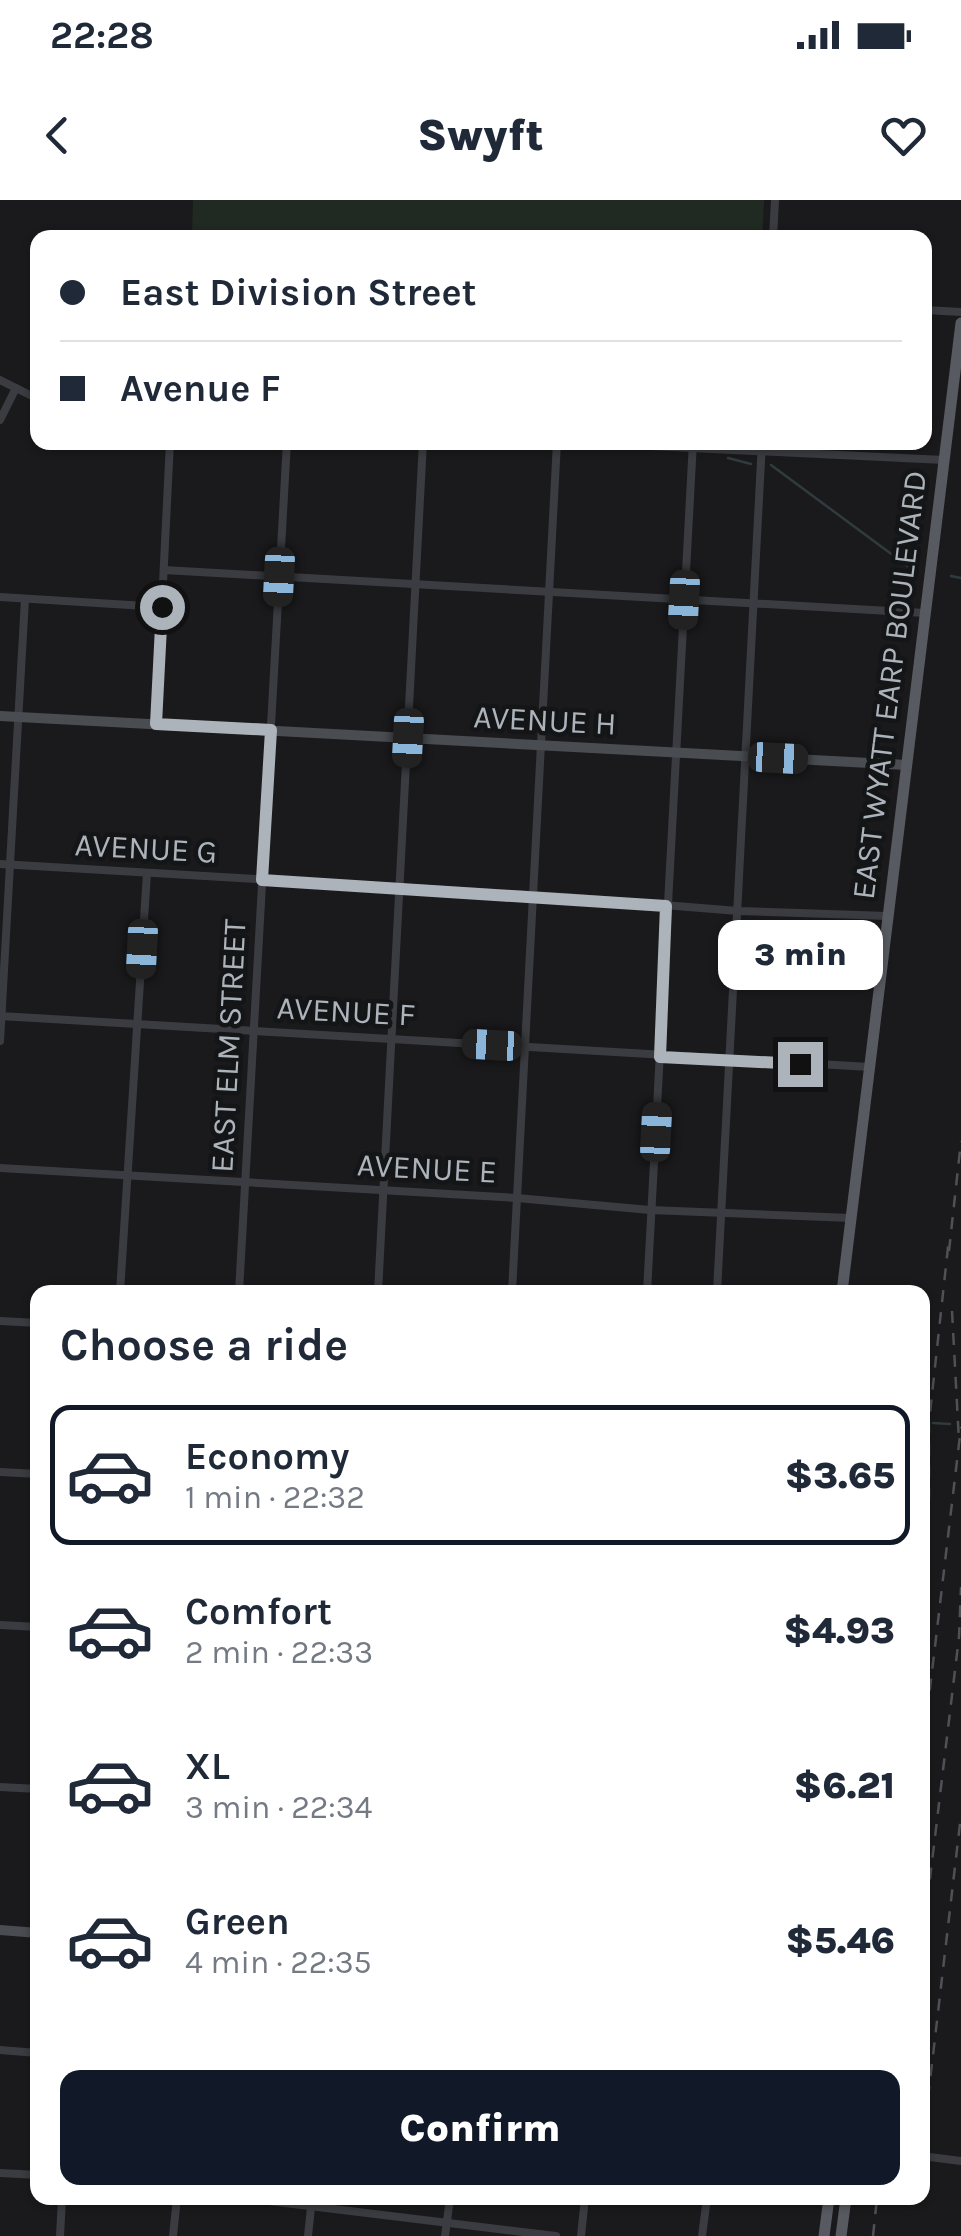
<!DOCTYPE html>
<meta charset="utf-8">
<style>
body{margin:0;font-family:Karla,sans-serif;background:#f6f6f7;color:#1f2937;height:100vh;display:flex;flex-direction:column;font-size:38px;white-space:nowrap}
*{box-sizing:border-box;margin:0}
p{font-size:32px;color:#747a83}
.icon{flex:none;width:55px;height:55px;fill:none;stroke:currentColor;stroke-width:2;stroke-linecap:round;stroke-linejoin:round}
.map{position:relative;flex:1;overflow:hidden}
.side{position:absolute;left:30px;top:1085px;width:900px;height:920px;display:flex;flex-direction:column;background:#fff;border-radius:20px;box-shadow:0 2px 8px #0004}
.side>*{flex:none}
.top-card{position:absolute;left:30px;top:30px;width:902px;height:220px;border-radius:20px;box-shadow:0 2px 8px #0004;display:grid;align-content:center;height:220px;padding:0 30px;background:#fff}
.end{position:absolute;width:45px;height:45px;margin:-22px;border:12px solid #acb3bb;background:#111;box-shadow:0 0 0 5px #111}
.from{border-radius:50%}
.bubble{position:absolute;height:70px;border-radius:20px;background:#fff;box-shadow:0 2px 8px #0004;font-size:32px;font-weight:800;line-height:70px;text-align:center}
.car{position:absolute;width:30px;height:60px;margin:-30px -15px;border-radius:12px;box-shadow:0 0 8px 2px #0007;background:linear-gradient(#222 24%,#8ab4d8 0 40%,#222 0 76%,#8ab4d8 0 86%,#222 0)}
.top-card b{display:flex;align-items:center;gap:35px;height:95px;font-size:38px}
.top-card b+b{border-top:2px solid #e0e1e3}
.top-card i{width:25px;height:25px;background:#1f2937}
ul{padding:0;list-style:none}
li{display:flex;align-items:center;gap:30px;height:140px;margin:0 20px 15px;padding:0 10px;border:5px solid transparent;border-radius:20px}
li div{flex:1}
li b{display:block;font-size:38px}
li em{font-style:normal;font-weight:800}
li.on{border-color:#111827}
li>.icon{width:90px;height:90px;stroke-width:1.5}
h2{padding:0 30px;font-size:45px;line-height:120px}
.cta{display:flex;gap:20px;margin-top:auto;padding:20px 30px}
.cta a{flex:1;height:115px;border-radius:20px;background:#111827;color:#fff;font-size:40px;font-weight:800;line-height:115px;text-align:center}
.status{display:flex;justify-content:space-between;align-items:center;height:70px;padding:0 50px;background:#fff;direction:ltr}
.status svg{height:28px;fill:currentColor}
header{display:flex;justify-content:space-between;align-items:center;height:130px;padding:0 30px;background:#fff;font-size:45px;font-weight:800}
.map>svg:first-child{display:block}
.green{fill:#212a22}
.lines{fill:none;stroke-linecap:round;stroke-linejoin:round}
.stream{stroke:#303b40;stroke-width:2.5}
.street{stroke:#3b3c41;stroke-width:8}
.secondary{stroke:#494c51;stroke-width:10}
.primary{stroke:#575a60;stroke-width:11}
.rail{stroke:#4e5156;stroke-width:2.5;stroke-dasharray:12 10;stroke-linecap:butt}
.route{stroke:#acb3bb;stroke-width:12}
.labels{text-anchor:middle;stroke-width:9;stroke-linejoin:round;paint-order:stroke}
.street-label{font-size:32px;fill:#acb3bb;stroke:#141517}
</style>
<div class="status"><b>22:28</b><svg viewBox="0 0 49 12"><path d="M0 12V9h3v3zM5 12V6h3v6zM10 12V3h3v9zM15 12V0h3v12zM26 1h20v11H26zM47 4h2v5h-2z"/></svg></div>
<header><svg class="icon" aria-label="back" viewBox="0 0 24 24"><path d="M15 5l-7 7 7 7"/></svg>Swyft<svg class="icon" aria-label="heart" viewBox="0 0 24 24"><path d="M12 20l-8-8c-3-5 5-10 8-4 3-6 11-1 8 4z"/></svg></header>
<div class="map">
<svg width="961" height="2036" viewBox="0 0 961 2036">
<rect width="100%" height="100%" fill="#1a1a1c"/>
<path class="green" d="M193,0H764L762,37L192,38Z"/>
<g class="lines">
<g class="stream">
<path d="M728,258L751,264"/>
<path d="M771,265L913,370"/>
<path d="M951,376L961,378"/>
<path d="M933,1223L950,1224"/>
</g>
<g class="street">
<path d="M773,38L775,0"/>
<path d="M925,110L961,112"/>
<path d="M0,180L38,199"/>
<path d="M0,220L16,188"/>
<path d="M568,242L944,260"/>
<path d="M164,370L925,413"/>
<path d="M0,397L162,407"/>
<path d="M156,524L170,242"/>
<path d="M0,664L565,697L738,711L888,716"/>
<path d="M0,816L870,867"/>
<path d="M0,841L25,399"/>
<path d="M0,968L517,998L650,1010L851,1018"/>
<path d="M120,1092L147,673"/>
<path d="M239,1092L287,242"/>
<path d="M378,1092L423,242"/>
<path d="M512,1092L557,242"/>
<path d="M647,1092L693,242"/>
<path d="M717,1092L762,242"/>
<path d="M0,1121L38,1123"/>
<path d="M0,1272L38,1274"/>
<path d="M0,1425L38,1427"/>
<path d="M0,1587L38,1589"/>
<path d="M0,1850L38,1853"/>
<path d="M922,1956L961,1961"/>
<path d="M0,1973L38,1975"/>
<path d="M243,1998L556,2036"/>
<path d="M60,2036L62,1998"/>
<path d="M173,2036L177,1998"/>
<path d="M308,2036L312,1998"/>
<path d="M445,2036L450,1998"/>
<path d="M581,2036L585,1998"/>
<path d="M702,2036L707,1998"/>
</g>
<g class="secondary">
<path d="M0,516L907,565"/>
<path d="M0,1730L38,1733"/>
</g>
<g class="primary">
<path d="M842,1092L961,123"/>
<path d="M824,2036L829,1998"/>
<path d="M841,2036L846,1998"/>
</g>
<g class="rail">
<path d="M949,1051L961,941"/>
<path d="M952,1111L959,1241"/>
<path d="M922,1365L929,1299V1222L949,1038"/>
<path d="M922,1556L961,1227"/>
<path d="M922,1745L959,1437L961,1387"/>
<path d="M928,1898L961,1615"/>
<path d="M873,2036L877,1998"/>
</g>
</g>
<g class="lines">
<path class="route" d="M162,407L156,524L271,530L262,680L666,706L660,857L800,864"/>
</g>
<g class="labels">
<g class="street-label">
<text transform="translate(889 485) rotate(-83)" y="11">EAST WYATT EARP BOULEVARD</text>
<text transform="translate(545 520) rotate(3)" y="11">AVENUE H</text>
<text transform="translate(146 648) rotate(3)" y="11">AVENUE G</text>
<text transform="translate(346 811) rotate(3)" y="11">AVENUE F</text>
<text transform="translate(228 846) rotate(-87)" y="11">EAST ELM STREET</text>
<text transform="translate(427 968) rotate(3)" y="11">AVENUE E</text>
</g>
</g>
</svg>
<i class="end from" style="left:162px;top:407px"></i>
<i class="end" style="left:800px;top:864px"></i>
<div class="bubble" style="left:718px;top:720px;width:165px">3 min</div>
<i class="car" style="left:279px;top:377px;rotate:183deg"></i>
<i class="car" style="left:684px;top:400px;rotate:183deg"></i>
<i class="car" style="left:408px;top:538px;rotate:183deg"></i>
<i class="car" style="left:778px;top:558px;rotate:93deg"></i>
<i class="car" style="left:142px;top:749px;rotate:183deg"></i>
<i class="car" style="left:492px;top:845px;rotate:273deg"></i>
<i class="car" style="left:656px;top:932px;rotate:3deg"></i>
<div class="top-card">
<b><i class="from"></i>East Division Street</b>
<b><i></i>Avenue F</b>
</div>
<section class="side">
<h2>Choose a ride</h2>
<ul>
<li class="on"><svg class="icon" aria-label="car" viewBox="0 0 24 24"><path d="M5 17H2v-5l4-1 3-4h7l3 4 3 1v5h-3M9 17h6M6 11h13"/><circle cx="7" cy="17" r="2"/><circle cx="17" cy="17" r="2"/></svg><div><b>Economy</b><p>1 min · 22:32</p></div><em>$3.65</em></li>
<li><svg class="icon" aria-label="car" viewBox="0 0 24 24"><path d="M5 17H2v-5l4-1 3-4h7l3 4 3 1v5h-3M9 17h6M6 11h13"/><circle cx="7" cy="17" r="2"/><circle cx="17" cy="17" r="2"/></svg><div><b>Comfort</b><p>2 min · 22:33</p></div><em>$4.93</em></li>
<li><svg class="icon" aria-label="car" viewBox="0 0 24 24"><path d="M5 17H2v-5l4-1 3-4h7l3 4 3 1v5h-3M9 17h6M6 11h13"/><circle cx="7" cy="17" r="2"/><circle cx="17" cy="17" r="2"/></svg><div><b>XL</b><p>3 min · 22:34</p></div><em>$6.21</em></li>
<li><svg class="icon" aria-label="car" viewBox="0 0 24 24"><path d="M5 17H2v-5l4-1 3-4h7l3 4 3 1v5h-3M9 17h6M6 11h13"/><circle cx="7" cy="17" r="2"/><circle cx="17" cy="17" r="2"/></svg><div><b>Green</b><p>4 min · 22:35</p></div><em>$5.46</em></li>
</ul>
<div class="cta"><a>Confirm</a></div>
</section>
</div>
